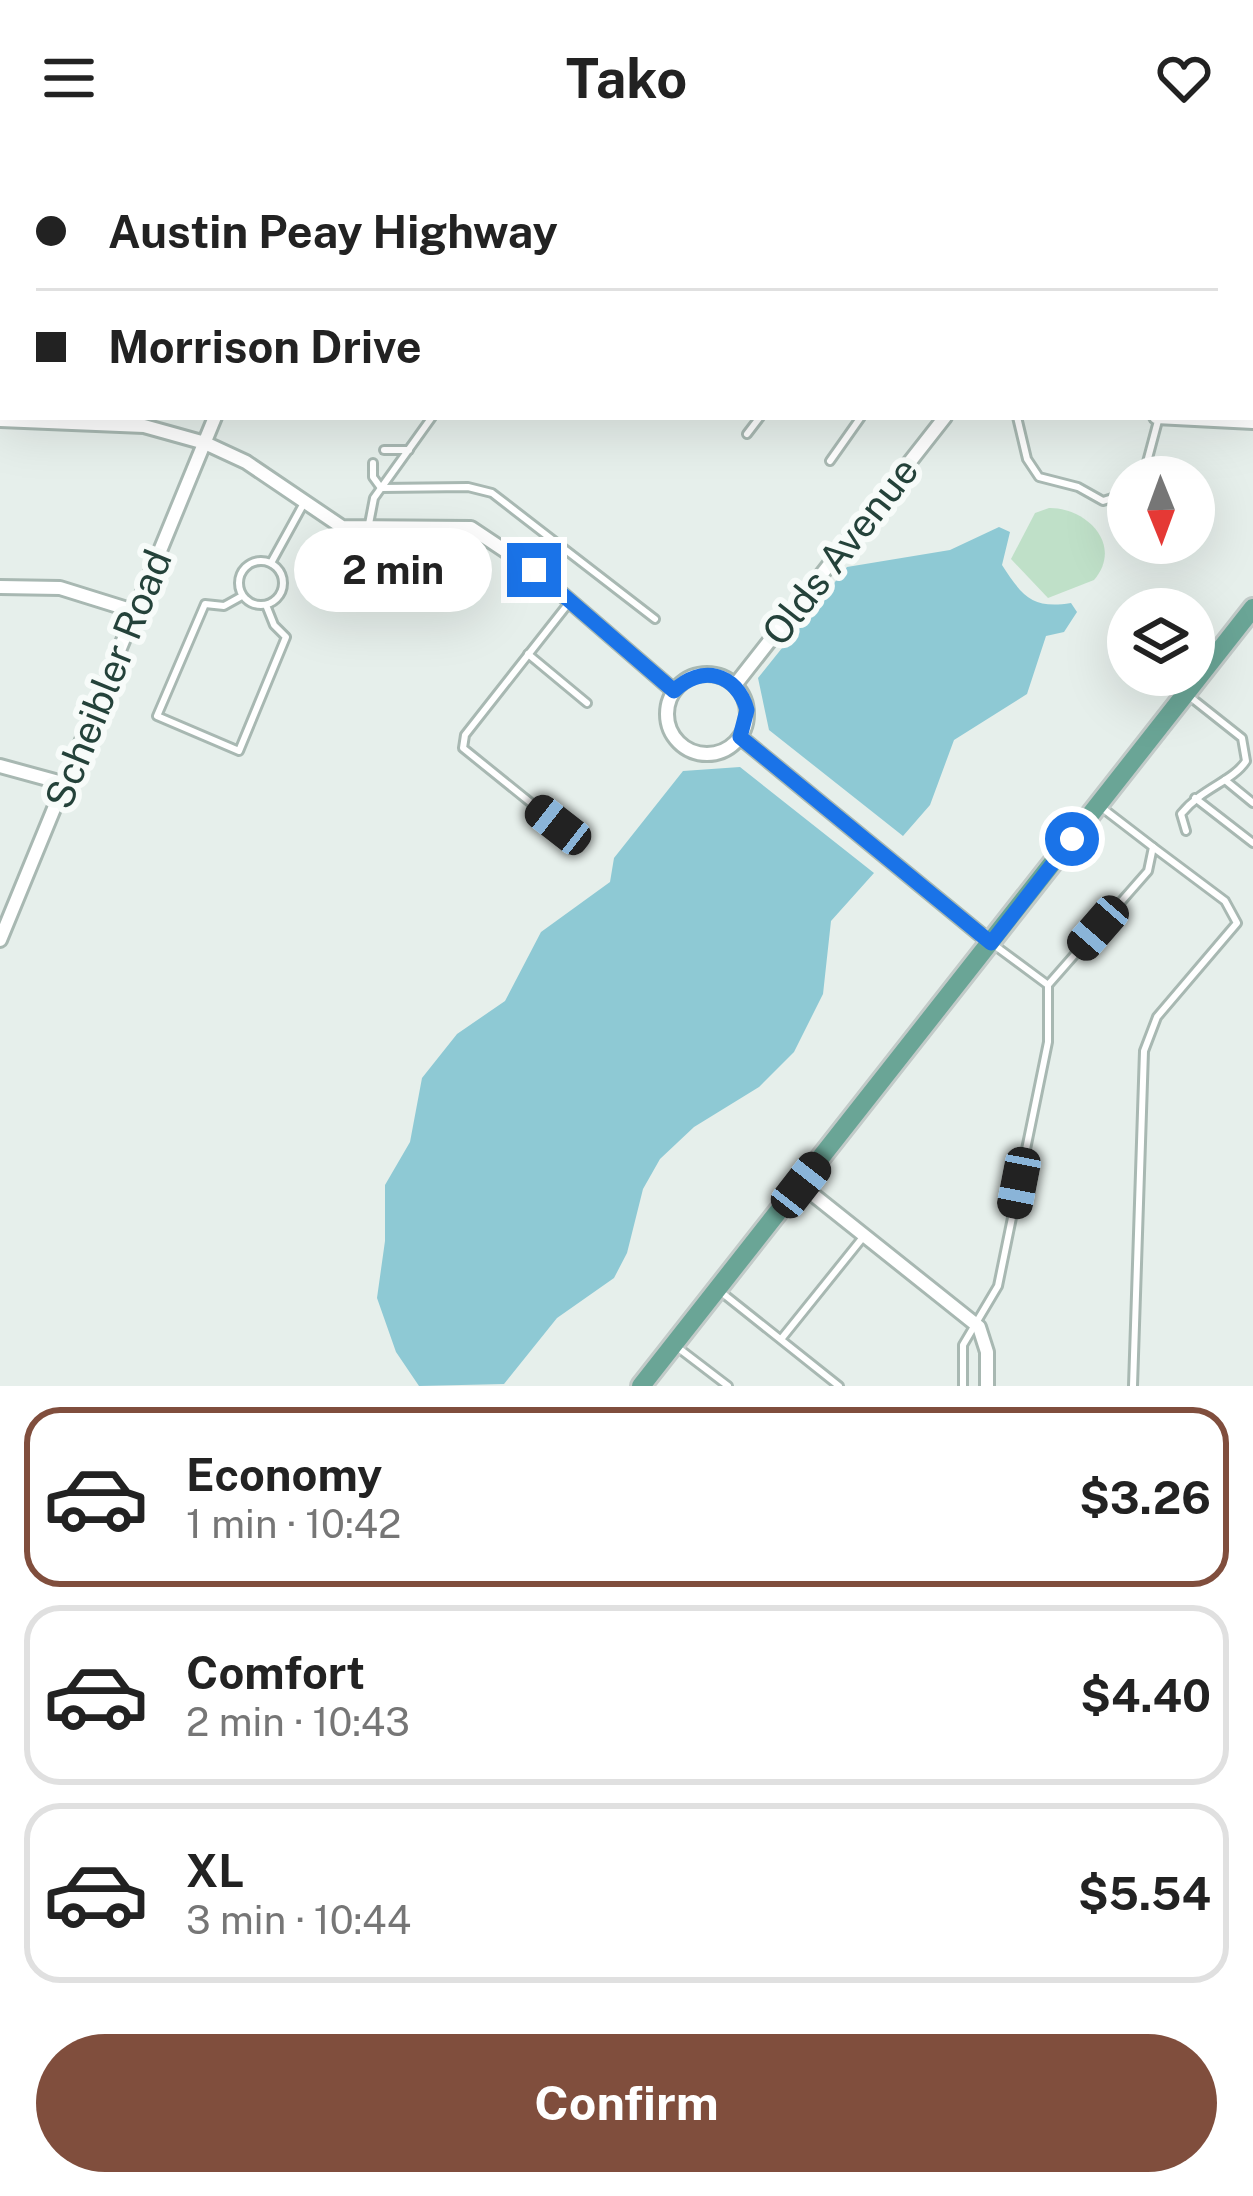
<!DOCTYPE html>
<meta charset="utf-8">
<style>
body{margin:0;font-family:"Public Sans",sans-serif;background:#f6f6f6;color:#222;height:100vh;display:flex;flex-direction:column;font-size:45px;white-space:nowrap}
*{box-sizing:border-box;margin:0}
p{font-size:39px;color:#767676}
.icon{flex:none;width:66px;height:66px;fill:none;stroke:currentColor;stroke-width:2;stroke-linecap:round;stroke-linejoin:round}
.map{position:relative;height:1230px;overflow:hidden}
.details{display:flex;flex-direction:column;background:#fff;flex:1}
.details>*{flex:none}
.hud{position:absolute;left:0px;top:0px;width:1254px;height:264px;box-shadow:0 12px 48px #0002;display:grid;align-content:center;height:264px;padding:0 36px;background:#fff}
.needle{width:78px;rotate:179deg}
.controls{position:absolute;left:1107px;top:300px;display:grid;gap:24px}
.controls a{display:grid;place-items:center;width:108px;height:108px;border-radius:50%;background:#fff;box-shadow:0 12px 48px #0002;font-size:60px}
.end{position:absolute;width:54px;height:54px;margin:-27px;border:15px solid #1a73e8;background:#fff;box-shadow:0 0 0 6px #fff}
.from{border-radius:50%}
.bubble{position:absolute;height:84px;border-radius:42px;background:#fff;box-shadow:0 12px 48px #0002;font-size:39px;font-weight:700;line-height:84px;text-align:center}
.car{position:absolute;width:36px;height:72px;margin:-36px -18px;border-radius:15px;box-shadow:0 0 9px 3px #0007;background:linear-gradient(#222 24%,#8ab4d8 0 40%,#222 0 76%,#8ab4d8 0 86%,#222 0)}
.hud b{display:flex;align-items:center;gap:42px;height:114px;font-size:45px}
.hud b+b{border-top:3px solid #e0e0e0}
.hud i{width:30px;height:30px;background:#222}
ul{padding:21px 0 0;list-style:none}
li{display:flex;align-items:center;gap:36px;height:180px;margin:0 24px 18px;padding:0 12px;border:6px solid #e0e0e0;border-radius:36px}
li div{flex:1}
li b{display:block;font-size:45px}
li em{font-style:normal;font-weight:700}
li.active{border-color:#804e3d}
li>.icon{width:108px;height:108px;stroke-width:1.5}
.cta{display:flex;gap:24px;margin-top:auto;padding:24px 36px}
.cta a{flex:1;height:138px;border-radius:72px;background:#804e3d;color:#fff;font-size:48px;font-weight:700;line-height:138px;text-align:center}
header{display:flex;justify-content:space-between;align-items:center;height:156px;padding:0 36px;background:#fff;font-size:54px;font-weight:700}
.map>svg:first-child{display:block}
.green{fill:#bfe0c8}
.water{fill:#8ec9d4}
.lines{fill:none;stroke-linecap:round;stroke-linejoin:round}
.service-casing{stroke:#a8b8b2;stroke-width:12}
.minor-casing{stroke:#a8b8b2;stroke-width:18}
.primary-casing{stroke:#c2cac8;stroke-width:24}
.service{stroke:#fff;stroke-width:6}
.minor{stroke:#fff;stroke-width:12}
.primary{stroke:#6aa596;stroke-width:18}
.route{stroke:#1a73e8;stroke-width:15}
.labels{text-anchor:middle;stroke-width:12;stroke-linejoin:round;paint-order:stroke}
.street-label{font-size:39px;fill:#24423a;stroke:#f7fbf9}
</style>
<header><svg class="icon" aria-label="menu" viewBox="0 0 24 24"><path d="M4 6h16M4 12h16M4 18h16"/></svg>Tako<svg class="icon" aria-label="heart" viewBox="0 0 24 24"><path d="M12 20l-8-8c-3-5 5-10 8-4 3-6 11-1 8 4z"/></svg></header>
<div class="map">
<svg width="1253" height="1230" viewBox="0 0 1253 1230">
<rect width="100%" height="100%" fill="#e6efeb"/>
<path class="green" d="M1049,352C1086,351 1124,389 1094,424L1048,442L1011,403L1035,357Z"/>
<g class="water">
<path d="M999,371L1010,376L1002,409C1023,442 1034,453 1071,447L1077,456L1064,476L1046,480L1027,538L954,584L930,649L903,680L769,574L758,522L847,411L950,394Z"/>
<path d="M740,611L874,717L831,765L823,838L794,896L759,931L694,971L660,1003L643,1033L627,1097L614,1122L557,1162L504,1228L419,1230L396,1196L377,1142L385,1085V1029L410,986L422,922L457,878L505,845L541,776L610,726L614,702L683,615Z"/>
</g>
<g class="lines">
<defs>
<g id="service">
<path d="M1202,3V0"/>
<path d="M1251,202L1253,201"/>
<path d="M1017,261L1027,303L1039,321L1078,331L1103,345L1128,337"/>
<path d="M747,278L760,261"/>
<path d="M384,294H409"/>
<path d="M830,305L861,261"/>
<path d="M373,307V321L381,332L468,331L492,337L655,463"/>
<path d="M1143,321L1159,261"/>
<path d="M369,368L374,342L432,261"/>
<circle cx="261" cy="427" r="22"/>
<path d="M271,407L304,347"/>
<path d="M242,440L224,450L205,448L157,560L239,595L286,481L274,469L266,449"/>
<path d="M568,448L465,579L463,592L578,685"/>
<path d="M528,498L587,547"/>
<path d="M1225,624L1253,647"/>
<path d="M1195,642L1253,687"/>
<path d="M1186,675L1181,658C1203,631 1232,626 1246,605L1242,582L1189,540"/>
<path d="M1048,829L1148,715L1153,691L1101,651"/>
<path d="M721,1136L839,1230"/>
<path d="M782,1182L864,1080"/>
<path d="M677,1191L728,1230"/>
<path d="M963,1230V1189L998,1130L1048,886V829L994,789"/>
<path d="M1133,1230L1144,895L1157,861L1237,767L1225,745L1153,691"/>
</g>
<g id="minor">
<path d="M315,3L316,0"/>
<path d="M552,3L553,0"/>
<path d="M1066,3V0"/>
<path d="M0,52H3"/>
<path d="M1156,261L1253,266"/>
<path d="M0,264L144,270L205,287L246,306L342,371L471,372L534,414L674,535"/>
<path d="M0,431L60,432L137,456"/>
<circle cx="707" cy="558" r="40"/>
<path d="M735,529L945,261"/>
<path d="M740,581L991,787"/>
<path d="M0,610L66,628"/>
<path d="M0,784L215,261"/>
<path d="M801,1029L979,1171L987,1196V1230"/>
</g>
<path id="primary" d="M641,1230L1253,452"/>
</defs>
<use href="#service" class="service-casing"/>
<use href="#minor" class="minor-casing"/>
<use href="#primary" class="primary-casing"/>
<use href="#service" class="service"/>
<use href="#minor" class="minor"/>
<use href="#primary" class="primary"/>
</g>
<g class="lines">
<path class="route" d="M534,414L674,535C701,508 737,517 747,554L740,581L991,787L1072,683"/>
</g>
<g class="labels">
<g class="street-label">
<text transform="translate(840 395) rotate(-52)" y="14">Olds Avenue</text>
<text transform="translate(108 523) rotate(-68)" y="14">Scheibler Road</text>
</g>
</g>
</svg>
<div class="controls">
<a><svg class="needle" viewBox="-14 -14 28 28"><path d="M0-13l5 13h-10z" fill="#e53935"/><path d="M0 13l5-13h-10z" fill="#767676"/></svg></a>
<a><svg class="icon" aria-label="layers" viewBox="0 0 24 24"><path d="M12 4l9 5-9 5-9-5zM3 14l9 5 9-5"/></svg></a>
</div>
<i class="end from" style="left:1072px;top:683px"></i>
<i class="end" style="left:534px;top:414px"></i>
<div class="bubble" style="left:294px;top:372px;width:198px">2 min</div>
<i class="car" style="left:558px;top:669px;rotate:308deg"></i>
<i class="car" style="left:1098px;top:772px;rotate:221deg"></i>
<i class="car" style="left:1019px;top:1027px;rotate:191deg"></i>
<i class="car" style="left:801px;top:1029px;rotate:38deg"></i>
<div class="hud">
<b><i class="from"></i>Austin Peay Highway</b>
<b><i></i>Morrison Drive</b>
</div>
</div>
<section class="details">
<ul>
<li class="active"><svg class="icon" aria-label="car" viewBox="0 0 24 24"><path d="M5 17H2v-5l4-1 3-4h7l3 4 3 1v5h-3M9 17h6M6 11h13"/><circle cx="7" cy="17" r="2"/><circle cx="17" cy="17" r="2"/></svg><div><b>Economy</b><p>1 min · 10:42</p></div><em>$3.26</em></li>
<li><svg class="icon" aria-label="car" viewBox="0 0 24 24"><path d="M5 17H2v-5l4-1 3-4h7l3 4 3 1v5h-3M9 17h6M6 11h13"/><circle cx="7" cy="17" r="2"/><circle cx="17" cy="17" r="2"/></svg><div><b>Comfort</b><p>2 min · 10:43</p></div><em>$4.40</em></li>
<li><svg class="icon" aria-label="car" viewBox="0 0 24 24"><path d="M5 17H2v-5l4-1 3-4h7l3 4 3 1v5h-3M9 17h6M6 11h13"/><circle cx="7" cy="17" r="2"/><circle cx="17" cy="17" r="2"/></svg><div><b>XL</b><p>3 min · 10:44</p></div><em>$5.54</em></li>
</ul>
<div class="cta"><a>Confirm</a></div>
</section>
